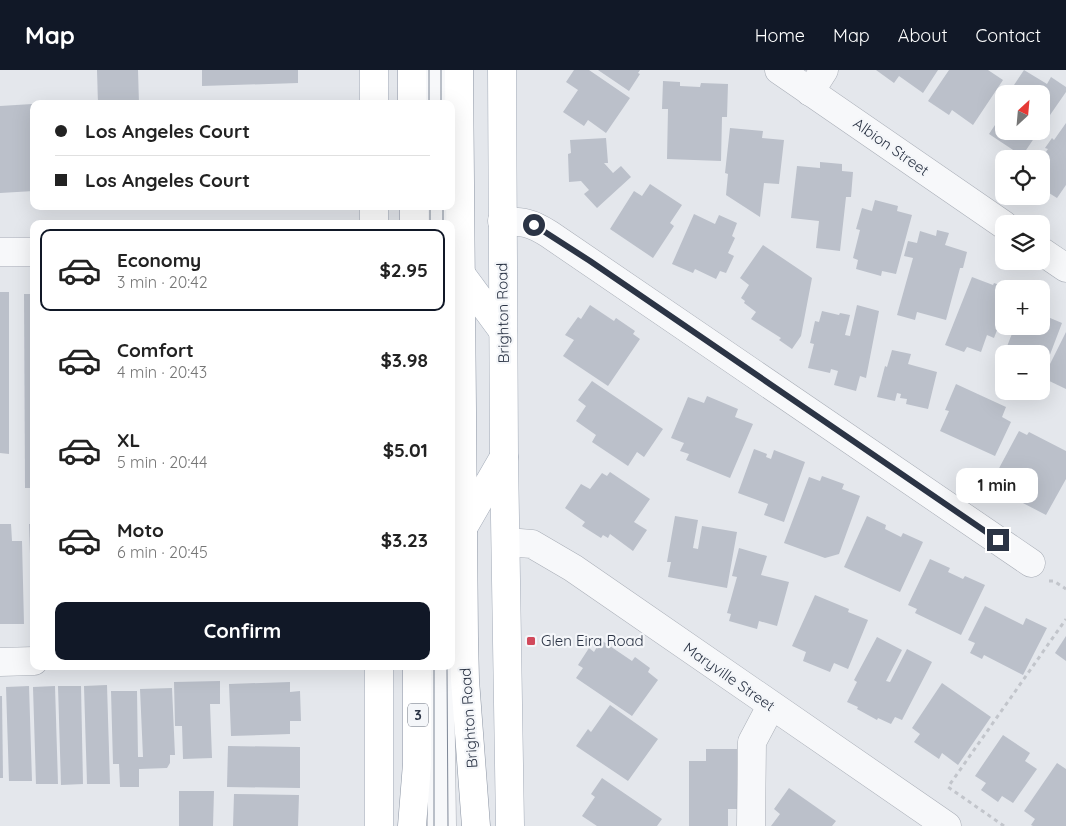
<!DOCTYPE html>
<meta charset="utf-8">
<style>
body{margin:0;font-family:Quicksand,sans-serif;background:#f2f2f2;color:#222;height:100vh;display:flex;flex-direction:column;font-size:19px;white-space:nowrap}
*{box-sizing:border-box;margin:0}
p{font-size:16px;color:#767676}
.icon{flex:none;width:28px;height:28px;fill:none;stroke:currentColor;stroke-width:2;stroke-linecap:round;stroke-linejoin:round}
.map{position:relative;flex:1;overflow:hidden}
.details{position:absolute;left:30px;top:150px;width:425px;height:450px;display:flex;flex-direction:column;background:#fff;border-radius:10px;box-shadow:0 5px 20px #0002}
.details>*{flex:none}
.hud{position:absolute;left:30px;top:30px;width:425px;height:110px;border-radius:10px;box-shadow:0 5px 20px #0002;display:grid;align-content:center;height:110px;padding:0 25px;background:#fff}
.needle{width:32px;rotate:26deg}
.fabs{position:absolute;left:995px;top:15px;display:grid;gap:10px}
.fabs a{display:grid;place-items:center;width:55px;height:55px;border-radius:10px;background:#fff;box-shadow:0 5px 20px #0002;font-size:25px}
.end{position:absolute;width:22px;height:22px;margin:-11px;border:6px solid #2b3445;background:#fff;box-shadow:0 0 0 2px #fff}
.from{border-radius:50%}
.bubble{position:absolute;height:35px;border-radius:10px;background:#fff;box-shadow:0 5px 20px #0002;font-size:16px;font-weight:800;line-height:35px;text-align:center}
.hud b{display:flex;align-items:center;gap:18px;height:48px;font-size:19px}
.hud b+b{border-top:1px solid #e0e0e0}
.hud i{width:12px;height:12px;background:#222}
ul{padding:9px 0 0;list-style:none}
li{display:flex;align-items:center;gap:15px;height:82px;margin:0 10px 8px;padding:0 15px;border:2px solid transparent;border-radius:10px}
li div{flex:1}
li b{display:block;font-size:19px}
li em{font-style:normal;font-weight:800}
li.active{border-color:#111827}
li>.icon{width:45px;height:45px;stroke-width:1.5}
.cta{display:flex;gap:10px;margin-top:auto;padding:10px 25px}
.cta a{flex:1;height:58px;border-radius:10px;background:#111827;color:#fff;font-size:20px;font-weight:800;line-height:58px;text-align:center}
header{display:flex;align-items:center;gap:30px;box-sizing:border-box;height:70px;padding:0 25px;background:#111827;color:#fff}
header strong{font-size:24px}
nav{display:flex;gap:28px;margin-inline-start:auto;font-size:18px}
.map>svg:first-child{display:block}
.building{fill:#bbc0ca}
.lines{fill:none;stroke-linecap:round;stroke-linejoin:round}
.minor-casing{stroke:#a9aeb7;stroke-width:29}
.major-casing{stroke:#a3abb8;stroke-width:29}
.highway-casing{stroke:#8b94a3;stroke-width:29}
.path{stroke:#c2c5cb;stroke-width:3;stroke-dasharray:4 4;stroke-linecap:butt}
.minor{stroke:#f7f8fa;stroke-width:28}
.major{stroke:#fff;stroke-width:28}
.highway{stroke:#fff;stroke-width:28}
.tram{stroke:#7d8696;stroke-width:1}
.route{stroke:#2b3445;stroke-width:6}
.poi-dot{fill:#d1495b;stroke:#f4f6f9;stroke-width:2}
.labels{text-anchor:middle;stroke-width:4.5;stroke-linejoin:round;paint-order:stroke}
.shield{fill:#f4f6f9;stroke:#676e7b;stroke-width:1}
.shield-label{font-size:14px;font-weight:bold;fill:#2b3445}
.street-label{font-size:15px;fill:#2b3445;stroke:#f4f6f9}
.poi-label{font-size:15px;fill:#2b3445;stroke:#f4f6f9;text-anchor:start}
</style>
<header>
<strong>Map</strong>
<nav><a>Home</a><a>Map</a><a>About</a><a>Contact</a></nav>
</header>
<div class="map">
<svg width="1066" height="756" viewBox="0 0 1066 756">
<rect width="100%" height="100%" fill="#e4e7ec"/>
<g class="building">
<path d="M97,0H138L139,34H98Z"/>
<path d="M202,0H298V13L202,16Z"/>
<path d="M574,0H589L630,28L606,63L588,50L584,56L563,42L578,20L566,12Z"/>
<path d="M598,0H640L638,3L640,4L629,21Z"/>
<path d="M876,0H938L923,23L899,6L894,13Z"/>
<path d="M949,0H988L1003,10L973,55L952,40L949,45L928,31Z"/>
<path d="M1024,0L1047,14L1051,7L1066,17V22L1041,58V24H1008Z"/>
<path d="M663,11L680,12V16L700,17L701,13L728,14L727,47H722L721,91L667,89L668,39H662Z"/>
<path d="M1004,30V61H1039L1022,86L989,64L1003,43L997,39Z"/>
<path d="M32,34L34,65V121L0,123V36Z"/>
<path d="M1066,53V115L1057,128L1041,118V89L1048,79L1045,78L1052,68L1054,70Z"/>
<path d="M730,58L763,61L762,68L784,70L779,114L764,113L760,147L726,125L728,104L725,103Z"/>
<path d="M606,68L608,93H604L613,103L621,96L631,107L597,138L584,124L589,120L581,111L569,112L568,84L571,83L570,70Z"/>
<path d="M820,92L842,94V101L853,102L851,127H846L840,181L816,178L819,151L791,148L797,96L820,98Z"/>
<path d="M650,114L682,135L670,153L674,156L653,188L610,159L634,121L642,126Z"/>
<path d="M875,130L898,136L897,141L912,145L896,204L882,201L881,206L856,199L858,190L853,188L860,160L856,159L862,138L872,141Z"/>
<path d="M694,144L715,154L719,145L737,153L732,166L735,168L728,183L734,186L726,203L720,201L716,209L695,199L693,203L672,194Z"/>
<path d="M937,160L949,163L945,175L967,182L963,198H960L946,250L917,242L915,250L897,245L913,188L904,186L908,171L917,173L920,161L936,166Z"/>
<path d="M763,175L812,208L801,266L792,279L779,270L781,268L751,249L756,242L744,233L745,231L741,228L749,215L740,208Z"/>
<path d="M972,207L993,215L994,213L1010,219H1004V242L994,268L987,265L981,282L967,277L964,282L945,275Z"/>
<path d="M0,222H9V384L0,383Z"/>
<path d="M24,224H34V418H25Z"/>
<path d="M590,235L614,251L616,248L635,261L633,264L640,269L608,316L563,286L574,270L565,265L578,247L581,249Z"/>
<path d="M857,235L879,241L866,308L860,306L856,321L834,315L838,301L831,299L830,303L808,298L814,274L810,273L815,251L819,252L822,241L839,245L840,243L850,245L845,265L850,266Z"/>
<path d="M1043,245L1062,253L1043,303L1041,302V284H1004L1015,256H1041Z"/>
<path d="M1066,262V319L1043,308Z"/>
<path d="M892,280L911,284L908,294L937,302L928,339L906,334L907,329L900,328L901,324L897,323L895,331L877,327L885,296L887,297Z"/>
<path d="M592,311L663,359L644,387L637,382L628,396L592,372L596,365L576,351L586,336L578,330Z"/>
<path d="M956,314L1006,337L1002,347L1011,352L995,386L940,361L949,341L945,340Z"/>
<path d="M707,326L738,339L735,347L753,354L730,408L686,390L689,384L680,381L684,373L671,368L688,327L704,333Z"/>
<path d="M1019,361L1027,365L1029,362L1066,381V409L1046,445L1021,432L1024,428L1001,415L1004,410L1000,408L1001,405L997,402Z"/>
<path d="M754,379L767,384L766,387L771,389L774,380L805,392L784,452L764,445L768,434L738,423Z"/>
<path d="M610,402L650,429L634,452L647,460L633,481L610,464L608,468L603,465L601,468L582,456L585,452L565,438L581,414L590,419L602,403L607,406Z"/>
<path d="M822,406L844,414L842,419L860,426L839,484L825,488L784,473L809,407L820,411Z"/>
<path d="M675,446L698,450L693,478L698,479L702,456L737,462L727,518L668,507L671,492H667Z"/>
<path d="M867,446L886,455L885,459L901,467L903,463L923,472L900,522L844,497Z"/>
<path d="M0,454H11L12,471H22L24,554H0Z"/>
<path d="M29,454H34V543H32Z"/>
<path d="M739,478L767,486L761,505L789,512L777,556L759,551L757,559L729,551L731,544L727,543L737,507L732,506Z"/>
<path d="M930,489L950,498L948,502L963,509L965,506L985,515L961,565L915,543L917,539L908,535Z"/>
<path d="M815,525L849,539L848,542L868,550L848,599L834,593L830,602L803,591L806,582L792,576Z"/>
<path d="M985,536L1023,555L1026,548L1047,558L1023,605L984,585L982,589L970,583L975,573L968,570Z"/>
<path d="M1066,566V591L1055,583Z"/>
<path d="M877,567L902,580L886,611L890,612L907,579L932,592L902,650L895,647L891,654L878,648L877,650L857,639L858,637L847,632L857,612L854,610Z"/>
<path d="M601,570L632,591L635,587L650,598L648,602L658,610L632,646L576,608L583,598L578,595L589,578L594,582Z"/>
<path d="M220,611V634H210L212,688L183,689L182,656H175L174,612Z"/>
<path d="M290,612V622L300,621L301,651H290V664L231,666L229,614Z"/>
<path d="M942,613L991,647L958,695L942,683L939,689L914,672L920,664L912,658Z"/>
<path d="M107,615L110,714H87L84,616Z"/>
<path d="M29,616L32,711H9L6,617Z"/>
<path d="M55,616L58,714H36L33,617Z"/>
<path d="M58,616H81L83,714L61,715Z"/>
<path d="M172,618L175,685H170V693L167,698L139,699V717H120L119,694H113L111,621H137L138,687H143L140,619Z"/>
<path d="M0,626H2L3,708H0Z"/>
<path d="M610,635L658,669L628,711L576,676L588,659L591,662Z"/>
<path d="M1003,665L1030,683L1025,691L1037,699L1013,733L1002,726L998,732L981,720L986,713L975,706Z"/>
<path d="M228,676L300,677V718L227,717Z"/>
<path d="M706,679H737V739H728V756H689V691H706Z"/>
<path d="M1057,693L1066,699V756H1033L1031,755L1035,749L1024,741Z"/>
<path d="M602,708L662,749L657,756H597L582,746L595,727L591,724Z"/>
<path d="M789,718L836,751L832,756H771L780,744L774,739Z"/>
<path d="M179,721H214L213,756H179Z"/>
<path d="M234,724L299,725L298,756H233Z"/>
</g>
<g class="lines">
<defs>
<g id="minor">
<path d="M436,0V34"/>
<path d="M779,0L1004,155"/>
<path d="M810,22L824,0"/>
<path d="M437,136V154"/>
<path d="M502,151C524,152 530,152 549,164L1031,493"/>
<path d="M1041,181L1066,198"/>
<path d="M0,182H34"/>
<path d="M506,472L532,474L573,498L947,756"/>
<path d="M0,592L34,591"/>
<path d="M440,596L442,756"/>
<path d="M751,756L752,672L771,636"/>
</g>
<g id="major">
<path d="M374,0V34"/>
<path d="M502,0L504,387L510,756"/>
<path d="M374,154V136"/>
<path d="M461,204L503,261"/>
<path d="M463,458L504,387"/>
<path d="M379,756V596"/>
</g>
<g id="highway">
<path d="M412,0V34"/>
<path d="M459,0L464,567L465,610L476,756"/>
<path d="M414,136V154"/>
<path d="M412,756L417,694V596"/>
</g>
</defs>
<use href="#minor" class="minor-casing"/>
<use href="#major" class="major-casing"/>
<use href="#highway" class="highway-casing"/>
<g class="path">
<path d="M1049,511H1054L1066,519"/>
<path d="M1004,756L948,717L1066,549"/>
</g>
<use href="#minor" class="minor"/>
<use href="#major" class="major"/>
<use href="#highway" class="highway"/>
<g class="tram">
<path d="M429,0V34"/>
<path d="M441,0V34"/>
<path d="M430,136V154"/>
<path d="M443,136V154"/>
<path d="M447,596L448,756"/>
<path d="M434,756V596"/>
</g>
</g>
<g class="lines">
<path class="route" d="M534,155L590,191L998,470"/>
</g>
<rect class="poi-dot" x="526" y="566" width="10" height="10" rx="2.5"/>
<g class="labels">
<rect class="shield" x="408" y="633.5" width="20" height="23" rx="4"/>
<g class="shield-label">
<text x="418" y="650">3</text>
</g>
<g class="street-label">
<text transform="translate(891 77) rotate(35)" y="5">Albion Street</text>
<text transform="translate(503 243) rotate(-91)" y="5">Brighton Road</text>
<text transform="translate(729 607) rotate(35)" y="5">Maryville Street</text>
<text transform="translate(469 648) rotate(-94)" y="5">Brighton Road</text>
</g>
<g class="poi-label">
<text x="541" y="576">Glen Eira Road</text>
</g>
</g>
</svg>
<div class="fabs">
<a><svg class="needle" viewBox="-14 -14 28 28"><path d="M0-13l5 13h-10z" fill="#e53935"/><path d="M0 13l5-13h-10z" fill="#767676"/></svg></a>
<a><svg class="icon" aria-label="locate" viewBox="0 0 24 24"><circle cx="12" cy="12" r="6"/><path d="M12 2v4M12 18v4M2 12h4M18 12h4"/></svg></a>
<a><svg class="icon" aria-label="layers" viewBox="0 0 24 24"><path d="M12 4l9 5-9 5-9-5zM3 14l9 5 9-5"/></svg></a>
<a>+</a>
<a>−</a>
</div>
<i class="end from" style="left:534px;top:155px"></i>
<i class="end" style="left:998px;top:470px"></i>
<div class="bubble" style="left:956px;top:398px;width:82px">1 min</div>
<div class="hud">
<b><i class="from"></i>Los Angeles Court</b>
<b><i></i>Los Angeles Court</b>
</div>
<section class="details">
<ul>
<li class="active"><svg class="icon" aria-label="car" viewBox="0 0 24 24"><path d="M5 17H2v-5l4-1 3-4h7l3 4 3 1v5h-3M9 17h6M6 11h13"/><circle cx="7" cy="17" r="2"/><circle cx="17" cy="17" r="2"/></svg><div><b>Economy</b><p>3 min · 20:42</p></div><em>$2.95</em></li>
<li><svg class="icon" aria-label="car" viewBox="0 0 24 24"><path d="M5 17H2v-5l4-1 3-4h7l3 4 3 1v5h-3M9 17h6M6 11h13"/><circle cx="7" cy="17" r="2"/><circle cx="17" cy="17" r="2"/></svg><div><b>Comfort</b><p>4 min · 20:43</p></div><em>$3.98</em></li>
<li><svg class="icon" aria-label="car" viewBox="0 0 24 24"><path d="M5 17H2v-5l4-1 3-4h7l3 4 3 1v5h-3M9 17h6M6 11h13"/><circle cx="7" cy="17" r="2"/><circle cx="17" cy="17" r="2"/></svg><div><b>XL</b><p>5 min · 20:44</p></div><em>$5.01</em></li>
<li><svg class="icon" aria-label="car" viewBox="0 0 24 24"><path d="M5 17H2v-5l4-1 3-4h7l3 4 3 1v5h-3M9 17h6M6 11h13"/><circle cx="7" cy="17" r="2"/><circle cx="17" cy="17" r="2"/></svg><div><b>Moto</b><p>6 min · 20:45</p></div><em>$3.23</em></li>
</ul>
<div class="cta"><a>Confirm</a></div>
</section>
</div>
